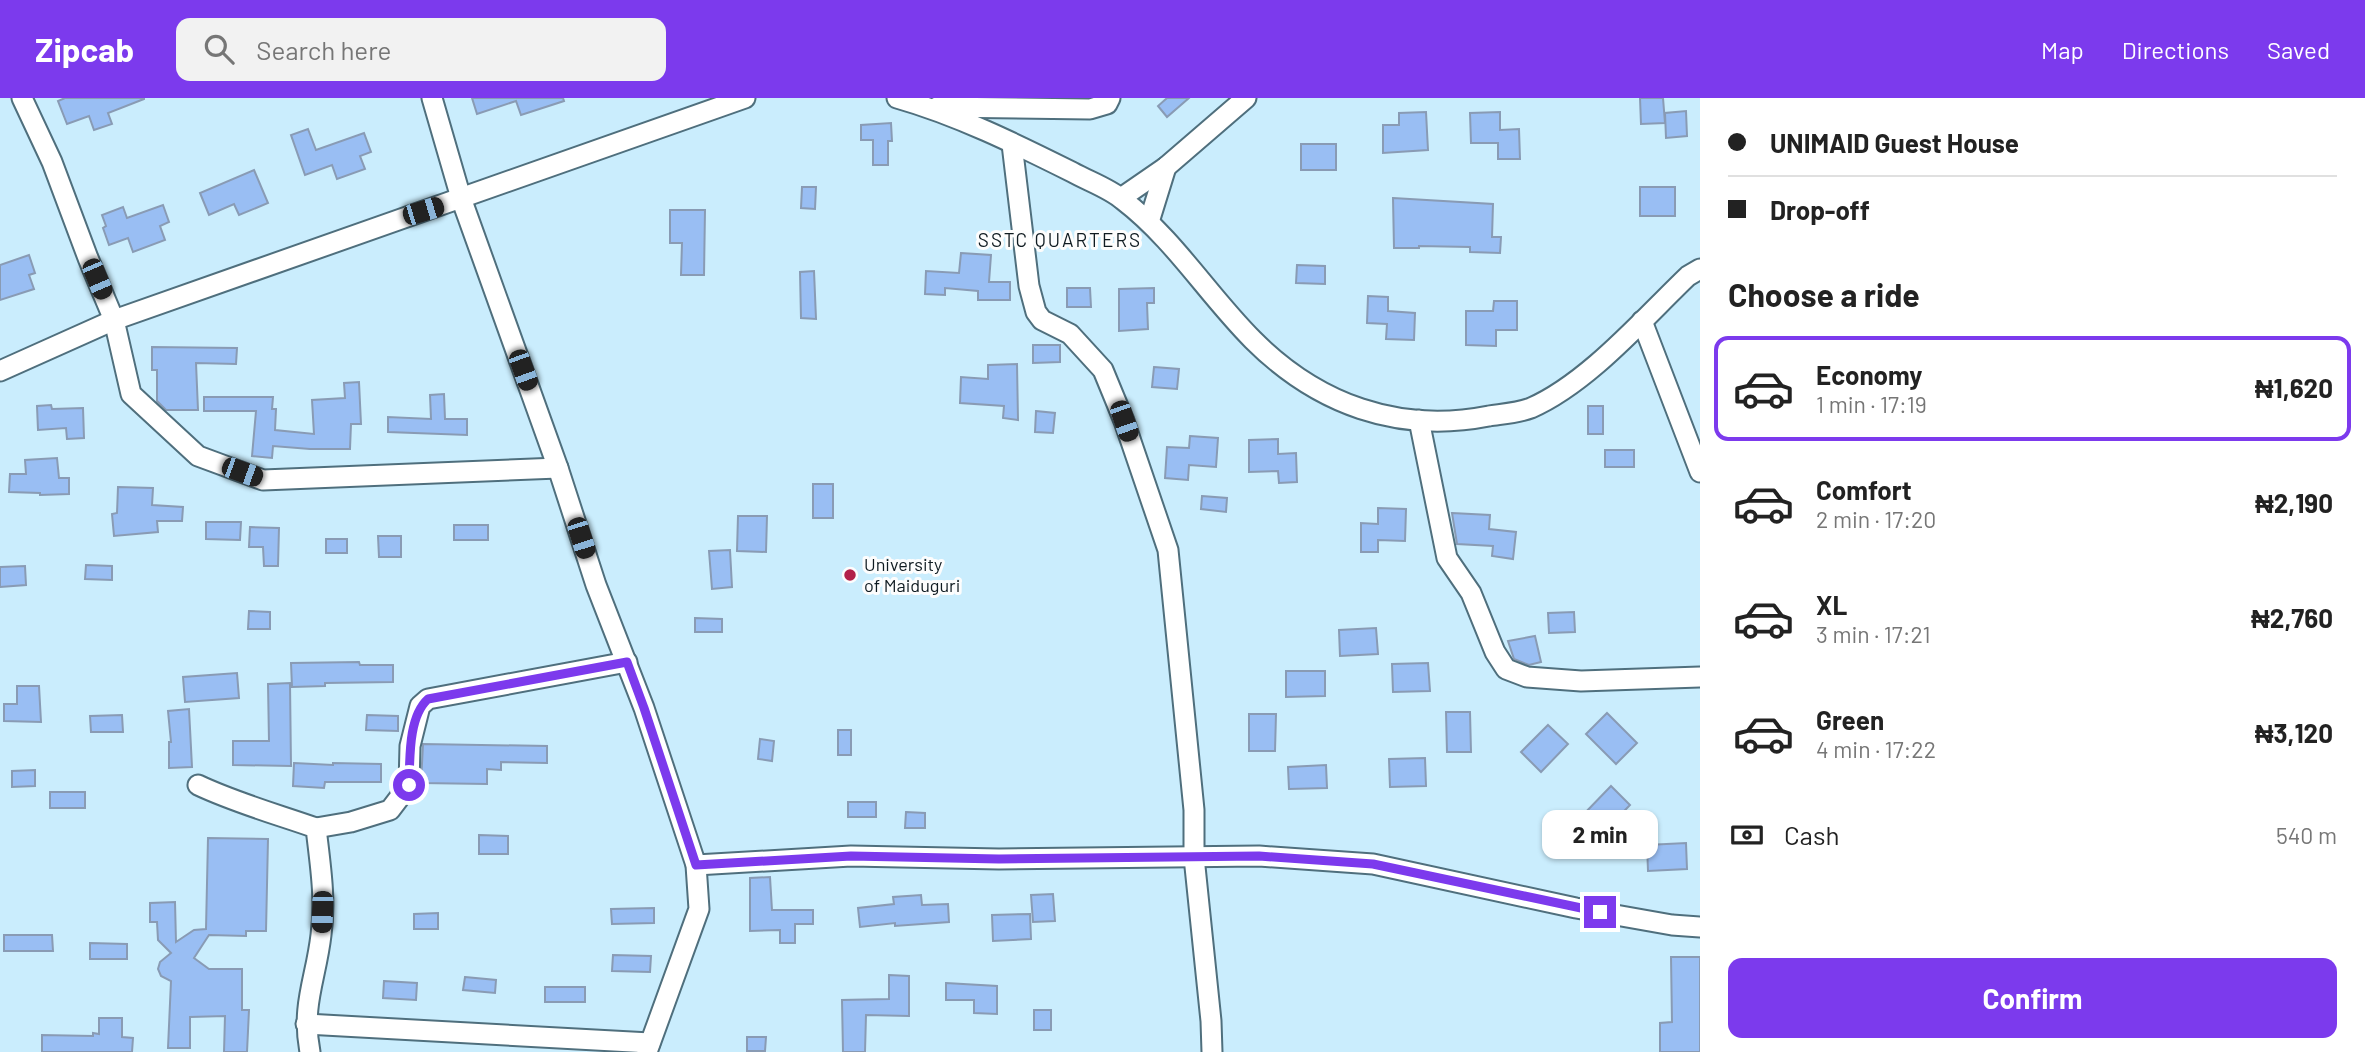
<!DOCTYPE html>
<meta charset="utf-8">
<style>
body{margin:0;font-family:Barlow,sans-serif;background:#f2f2f2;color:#222;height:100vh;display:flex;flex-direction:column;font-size:26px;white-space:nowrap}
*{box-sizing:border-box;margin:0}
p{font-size:23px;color:#767676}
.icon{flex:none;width:38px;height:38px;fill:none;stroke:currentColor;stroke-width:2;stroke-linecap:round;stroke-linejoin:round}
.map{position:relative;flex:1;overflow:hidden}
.sheet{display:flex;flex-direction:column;background:#fff;width:665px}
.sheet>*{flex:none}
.hud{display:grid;align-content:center;height:154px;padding:0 28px;background:#fff}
.end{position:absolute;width:32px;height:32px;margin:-16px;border:9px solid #7c3aed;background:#fff;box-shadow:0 0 0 4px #fff}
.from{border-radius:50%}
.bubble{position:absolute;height:49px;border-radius:14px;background:#fff;box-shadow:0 2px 5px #0004;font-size:23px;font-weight:700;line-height:49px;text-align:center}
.car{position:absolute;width:21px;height:42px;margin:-21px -10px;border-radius:9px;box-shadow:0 0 5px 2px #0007;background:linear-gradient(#222 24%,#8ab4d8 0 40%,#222 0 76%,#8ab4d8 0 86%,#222 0)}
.hud b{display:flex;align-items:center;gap:24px;height:66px;font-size:26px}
.hud b+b{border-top:2px solid #e0e0e0}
.hud i{width:18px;height:18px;background:#222}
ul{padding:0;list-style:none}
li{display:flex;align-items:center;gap:21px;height:105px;margin:0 14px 10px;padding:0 14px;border:4px solid transparent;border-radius:14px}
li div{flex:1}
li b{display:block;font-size:26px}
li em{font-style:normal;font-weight:700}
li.current{border-color:#7c3aed}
li>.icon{width:63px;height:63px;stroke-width:1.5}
h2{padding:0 28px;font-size:32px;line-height:84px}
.pay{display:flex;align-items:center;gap:18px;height:77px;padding:0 28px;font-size:26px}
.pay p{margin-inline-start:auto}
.primary-button{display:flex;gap:14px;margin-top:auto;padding:14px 28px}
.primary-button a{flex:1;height:80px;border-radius:14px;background:#7c3aed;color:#fff;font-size:28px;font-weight:700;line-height:80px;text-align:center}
header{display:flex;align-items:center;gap:42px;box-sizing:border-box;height:98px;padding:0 35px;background:#7c3aed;color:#fff}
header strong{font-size:33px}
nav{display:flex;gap:38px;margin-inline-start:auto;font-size:24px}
.search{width:490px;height:63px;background:#f2f2f2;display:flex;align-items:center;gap:18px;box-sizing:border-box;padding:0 24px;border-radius:14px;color:#767676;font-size:26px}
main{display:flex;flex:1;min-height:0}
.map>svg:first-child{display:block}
.built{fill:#caedfd}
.building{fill:#99bef3;stroke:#899bb4;stroke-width:2}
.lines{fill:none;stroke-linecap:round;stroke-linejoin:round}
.minor-casing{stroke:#4f6f7d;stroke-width:23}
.minor{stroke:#fff;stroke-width:19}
.route{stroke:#7c3aed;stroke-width:9}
.poi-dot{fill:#b22049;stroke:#fdfdfd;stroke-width:2.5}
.labels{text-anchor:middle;stroke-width:6;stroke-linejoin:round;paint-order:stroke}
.poi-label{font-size:18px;fill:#0f1b21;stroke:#fdfdfd;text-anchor:start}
.neighbourhood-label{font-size:19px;letter-spacing:2px;fill:#0f1b21;stroke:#fdfdfd}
</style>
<header>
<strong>Zipcab</strong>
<div class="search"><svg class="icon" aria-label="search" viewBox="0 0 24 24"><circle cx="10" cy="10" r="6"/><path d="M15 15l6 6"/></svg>Search here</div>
<nav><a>Map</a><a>Directions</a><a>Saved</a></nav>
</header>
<main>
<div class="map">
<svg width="1700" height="954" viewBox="0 0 1700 954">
<rect width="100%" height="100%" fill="#dff4fe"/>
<rect class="built" x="0" y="0" width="1700" height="954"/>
<g class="building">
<path d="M65,0H144V1L108,15L112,26L94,32L89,18L67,26L58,3Z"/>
<path d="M472,0H563L564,3L521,17L516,3L477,16Z"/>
<path d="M1167,0H1189L1167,19L1158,8Z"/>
<path d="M1640,0H1663L1665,25L1641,26Z"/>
<path d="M1686,13L1687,38L1666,40L1665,15Z"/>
<path d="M1426,14L1428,52L1383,55V27H1399V15Z"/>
<path d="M1500,14V32L1519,31L1520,61H1498V45H1471L1470,15Z"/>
<path d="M891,25L892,43H888V67H873V42H861V27Z"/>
<path d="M308,31L316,52L364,35L371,54L360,58L365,71L337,81L332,67L305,77L291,37Z"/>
<rect x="1301" y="46" width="35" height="26"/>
<path d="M254,72L268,105L239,117L234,106L209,117L200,95Z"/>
<path d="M802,89H816L815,111L801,110Z"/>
<rect x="1640" y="89" width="35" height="29"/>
<path d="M1393,100L1493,106L1492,139H1501L1500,155L1470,154V149L1419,148V150H1394Z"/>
<path d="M163,107L169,124L160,128L165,142L133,154L128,140L109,147L103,130L106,128L102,117L123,109L127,120Z"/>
<path d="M670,112H705L704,177H681L682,145H670Z"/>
<path d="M961,155L991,157L989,184H1010V202H978V193L945,190V197L925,196L926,173L959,175Z"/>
<path d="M29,157L35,175L29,177L34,191L0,202V167Z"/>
<path d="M1297,167L1325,168V186L1296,185Z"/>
<path d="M814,173L816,221L801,220L800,174Z"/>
<path d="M1067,190H1090L1091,209H1067Z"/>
<path d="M1154,190V205H1147L1148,231L1119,233V191Z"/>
<path d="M1368,198L1388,199V213L1415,215L1414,242L1386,241L1387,226L1367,225Z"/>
<path d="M1494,203H1517V232H1496V248L1466,247V213H1493Z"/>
<path d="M1033,247H1060V264L1033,265Z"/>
<path d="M152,249L237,250L236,266L196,265L198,312H166L157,303V272H152Z"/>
<path d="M1017,266L1018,322L1003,320L1004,308L960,305L961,279L988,281V267Z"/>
<path d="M1154,269L1179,271L1177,291L1152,289Z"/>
<path d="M359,284L361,326H351L350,351H310L273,348L272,360L252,358L256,313H204V299H273L272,311H276L275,332L314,336L312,302L345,300L344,285Z"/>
<path d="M444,296L445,321H467V337L388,334V319L431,321L430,297Z"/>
<path d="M51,307L52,311L83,310L84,340L67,341L66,330L38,332L37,308Z"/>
<rect x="1588" y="308" width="15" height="28"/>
<path d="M1036,313L1055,315L1053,335L1035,334Z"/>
<path d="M1190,338L1218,340L1216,369L1189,367L1188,382L1165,380L1167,349L1189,350Z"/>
<path d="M1278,341V356L1296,355L1297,384L1279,385L1278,373L1249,374V342Z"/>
<rect x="1605" y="352" width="29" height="17"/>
<path d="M57,360L59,380H69V396L40,397V395L9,394L10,376H26L25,362Z"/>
<rect x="813" y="386" width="20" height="34"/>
<path d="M118,389L153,390L152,407L183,409L182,423H157L158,434L114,438L112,416L117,415Z"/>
<path d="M1202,398L1227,400L1226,414L1201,411Z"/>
<path d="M1378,410L1406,411L1405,443L1378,442V454H1361V425L1378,426Z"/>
<path d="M1452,415L1490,417L1489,431L1516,434L1513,461L1492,458L1493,448L1457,446Z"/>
<path d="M738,418H767L766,454L737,453Z"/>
<path d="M206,424H241L240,442L206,441Z"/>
<rect x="454" y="427" width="34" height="15"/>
<path d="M250,429L279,430L278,468H264L263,449H249Z"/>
<path d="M378,438H401V459H379Z"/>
<rect x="326" y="441" width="21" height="14"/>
<path d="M730,452L732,489L712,491L709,453Z"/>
<path d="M86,467L112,468V482L85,481Z"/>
<path d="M25,468L26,487L0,489V469Z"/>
<path d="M249,513L270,514V531H248Z"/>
<path d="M1574,514L1575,534L1549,535L1548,515Z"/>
<path d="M695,520L722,521V534H695Z"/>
<path d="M1376,530L1378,556L1340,558L1339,532Z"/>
<path d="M1535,538L1541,564L1529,567L1514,561L1508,543Z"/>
<path d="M359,564L360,567H393V584L325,585V588L292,589L291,565Z"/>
<path d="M1428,565L1430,593L1393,594L1392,566Z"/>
<path d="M1286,573H1325V598L1286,599Z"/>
<path d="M237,575L239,600L185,604L183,579Z"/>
<path d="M290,585L291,668L233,667V643H269L268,586Z"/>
<path d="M17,588H39L41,624L4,623V606H17Z"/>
<path d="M189,611L192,669L169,670V644H171L168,613Z"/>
<path d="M1446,614H1470L1471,654H1447Z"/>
<path d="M1607,615L1637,645L1616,666L1586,636Z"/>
<path d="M1249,616H1276L1275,653H1249Z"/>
<path d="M122,617L123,634H91L90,618Z"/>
<path d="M367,617L398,618V633L366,632Z"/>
<path d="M1548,627L1568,646L1541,674L1521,654Z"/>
<rect x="838" y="632" width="13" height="25"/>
<path d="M760,641L774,643L772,663L758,661Z"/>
<path d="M423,646L547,648V665L501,664V672L487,671V686L421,685Z"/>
<path d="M1425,660L1426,688L1390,689L1389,661Z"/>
<path d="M294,665L333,667V665L381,666V684H325L324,690L293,688Z"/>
<path d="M1326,667L1327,690L1289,691L1288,669Z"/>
<path d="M35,672V688L12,689V673Z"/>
<path d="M1611,688L1630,707L1602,736L1582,718Z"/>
<rect x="50" y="694" width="35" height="16"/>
<rect x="848" y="704" width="28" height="15"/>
<path d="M906,714L925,715V730H905Z"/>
<path d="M479,737L508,738V756H479Z"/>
<path d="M208,740L268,741L266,833H246V838L209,837L194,860L209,871H242V912H249L247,954H224L225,918L190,919V950H168L171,883L161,878L158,871L160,864L171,855L158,842L157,824H150V805L175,804L176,844L194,832L206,831Z"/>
<path d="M1686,745L1687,771L1648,773L1647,747Z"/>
<path d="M770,779L772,812H813V826H795V845H780V832L750,833V780Z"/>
<path d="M1053,796L1055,823L1033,824L1031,797Z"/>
<path d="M921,797L922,807L948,806L949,824L895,828V825L860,829L858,810L894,806L893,799Z"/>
<path d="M654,810V825L612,826L611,811Z"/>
<path d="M438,815V831H414V816Z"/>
<path d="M1030,816L1031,841L993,843L992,817Z"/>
<path d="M4,837H52L53,853H4Z"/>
<path d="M90,845L127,846V861H90Z"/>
<path d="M613,857L651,858L650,874L612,873Z"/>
<path d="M1671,859H1700V954H1660V925L1672,924Z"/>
<path d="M889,877L909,878V918L866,917L865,954H843L842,902L889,901Z"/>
<path d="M465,879L496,882L495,895L463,892Z"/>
<path d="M384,883L417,885L416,902L383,900Z"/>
<path d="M946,885L997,888V916L974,915V902H946Z"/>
<rect x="545" y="889" width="40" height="15"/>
<rect x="1034" y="912" width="17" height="20"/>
<path d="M99,920H122V939L133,940L132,954H42V937L93,938V935L99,936Z"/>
<path d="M747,939H766L765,953H747Z"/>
</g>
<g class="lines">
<defs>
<g id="minor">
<path d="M22,0L52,64L88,160L114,222L131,296L198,358L263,382L558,370"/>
<path d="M432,0L461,100L558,370L596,487L644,610L696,767L699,811L647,954"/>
<path d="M897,0C957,17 1016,46 1072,74C1088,83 1109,90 1123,102C1174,141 1208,197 1253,242C1317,306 1398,336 1489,318C1502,316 1518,315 1531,310C1588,285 1643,221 1688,178L1700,171"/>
<path d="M937,9L1090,11L1107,6L1110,0"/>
<path d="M1012,46L1029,188L1036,214L1042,222L1070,236L1103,272L1124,323L1168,452L1194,712V759L1211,923L1212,954"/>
<path d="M1121,100L1166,69L1246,0"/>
<path d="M1149,124L1166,69"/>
<path d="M1642,223L1700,374"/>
<path d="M0,273L114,222L745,0"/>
<path d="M1419,322L1447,460L1471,495L1495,554L1506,571L1527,579L1581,583L1700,579"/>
<path d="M198,687C236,705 276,716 316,730C320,765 326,801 321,837C316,881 301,907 310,954"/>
<path d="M316,730L351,724L390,712L409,687L410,648L420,608L428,601L627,564"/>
<path d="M696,767L851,758L999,761L1259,758L1373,766L1576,810L1672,827L1700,829"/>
<path d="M306,926L650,945"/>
</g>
</defs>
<use href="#minor" class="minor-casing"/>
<use href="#minor" class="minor"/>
</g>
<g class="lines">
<path class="route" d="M409,687C410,661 408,619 428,601L627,564L644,610L696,767L851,758L999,761L1259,758L1373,766L1600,814"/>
</g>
<circle class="poi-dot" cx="850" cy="477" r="7"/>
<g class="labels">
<g class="poi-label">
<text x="864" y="473">University<tspan x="864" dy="21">of Maiduguri</tspan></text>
</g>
<g class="neighbourhood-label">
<text x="1060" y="149">SSTC QUARTERS</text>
</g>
</g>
</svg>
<i class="end from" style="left:409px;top:687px"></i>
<i class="end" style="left:1600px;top:814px"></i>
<div class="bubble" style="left:1542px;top:712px;width:116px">2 min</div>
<i class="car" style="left:423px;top:113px;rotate:73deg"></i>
<i class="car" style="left:97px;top:181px;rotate:157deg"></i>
<i class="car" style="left:523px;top:272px;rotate:160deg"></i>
<i class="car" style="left:1124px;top:323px;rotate:161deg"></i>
<i class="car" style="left:242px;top:374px;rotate:110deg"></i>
<i class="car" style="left:581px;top:440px;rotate:162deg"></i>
<i class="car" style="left:322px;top:814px;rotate:182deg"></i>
</div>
<section class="sheet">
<div class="hud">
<b><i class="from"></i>UNIMAID Guest House</b>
<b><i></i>Drop-off</b>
</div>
<h2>Choose a ride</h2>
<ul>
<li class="current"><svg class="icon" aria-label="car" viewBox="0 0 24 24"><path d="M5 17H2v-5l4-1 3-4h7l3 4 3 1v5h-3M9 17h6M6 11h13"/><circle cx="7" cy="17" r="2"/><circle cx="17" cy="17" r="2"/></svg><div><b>Economy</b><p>1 min · 17:19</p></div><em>₦1,620</em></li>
<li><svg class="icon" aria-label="car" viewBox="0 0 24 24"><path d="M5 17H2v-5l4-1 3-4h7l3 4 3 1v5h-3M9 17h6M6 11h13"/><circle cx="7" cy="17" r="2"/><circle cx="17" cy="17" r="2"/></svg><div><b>Comfort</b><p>2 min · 17:20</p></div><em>₦2,190</em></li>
<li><svg class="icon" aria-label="car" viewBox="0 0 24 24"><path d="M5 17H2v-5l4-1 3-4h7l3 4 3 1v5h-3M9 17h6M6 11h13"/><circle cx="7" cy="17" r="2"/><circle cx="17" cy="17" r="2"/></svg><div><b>XL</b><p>3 min · 17:21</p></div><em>₦2,760</em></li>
<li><svg class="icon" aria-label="car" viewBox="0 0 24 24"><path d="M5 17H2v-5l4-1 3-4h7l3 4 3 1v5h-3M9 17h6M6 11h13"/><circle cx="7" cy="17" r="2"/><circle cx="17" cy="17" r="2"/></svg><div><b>Green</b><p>4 min · 17:22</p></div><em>₦3,120</em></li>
</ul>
<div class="pay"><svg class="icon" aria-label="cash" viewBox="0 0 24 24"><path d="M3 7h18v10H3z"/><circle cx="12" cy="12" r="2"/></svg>Cash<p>540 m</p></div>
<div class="primary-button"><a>Confirm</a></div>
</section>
</main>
